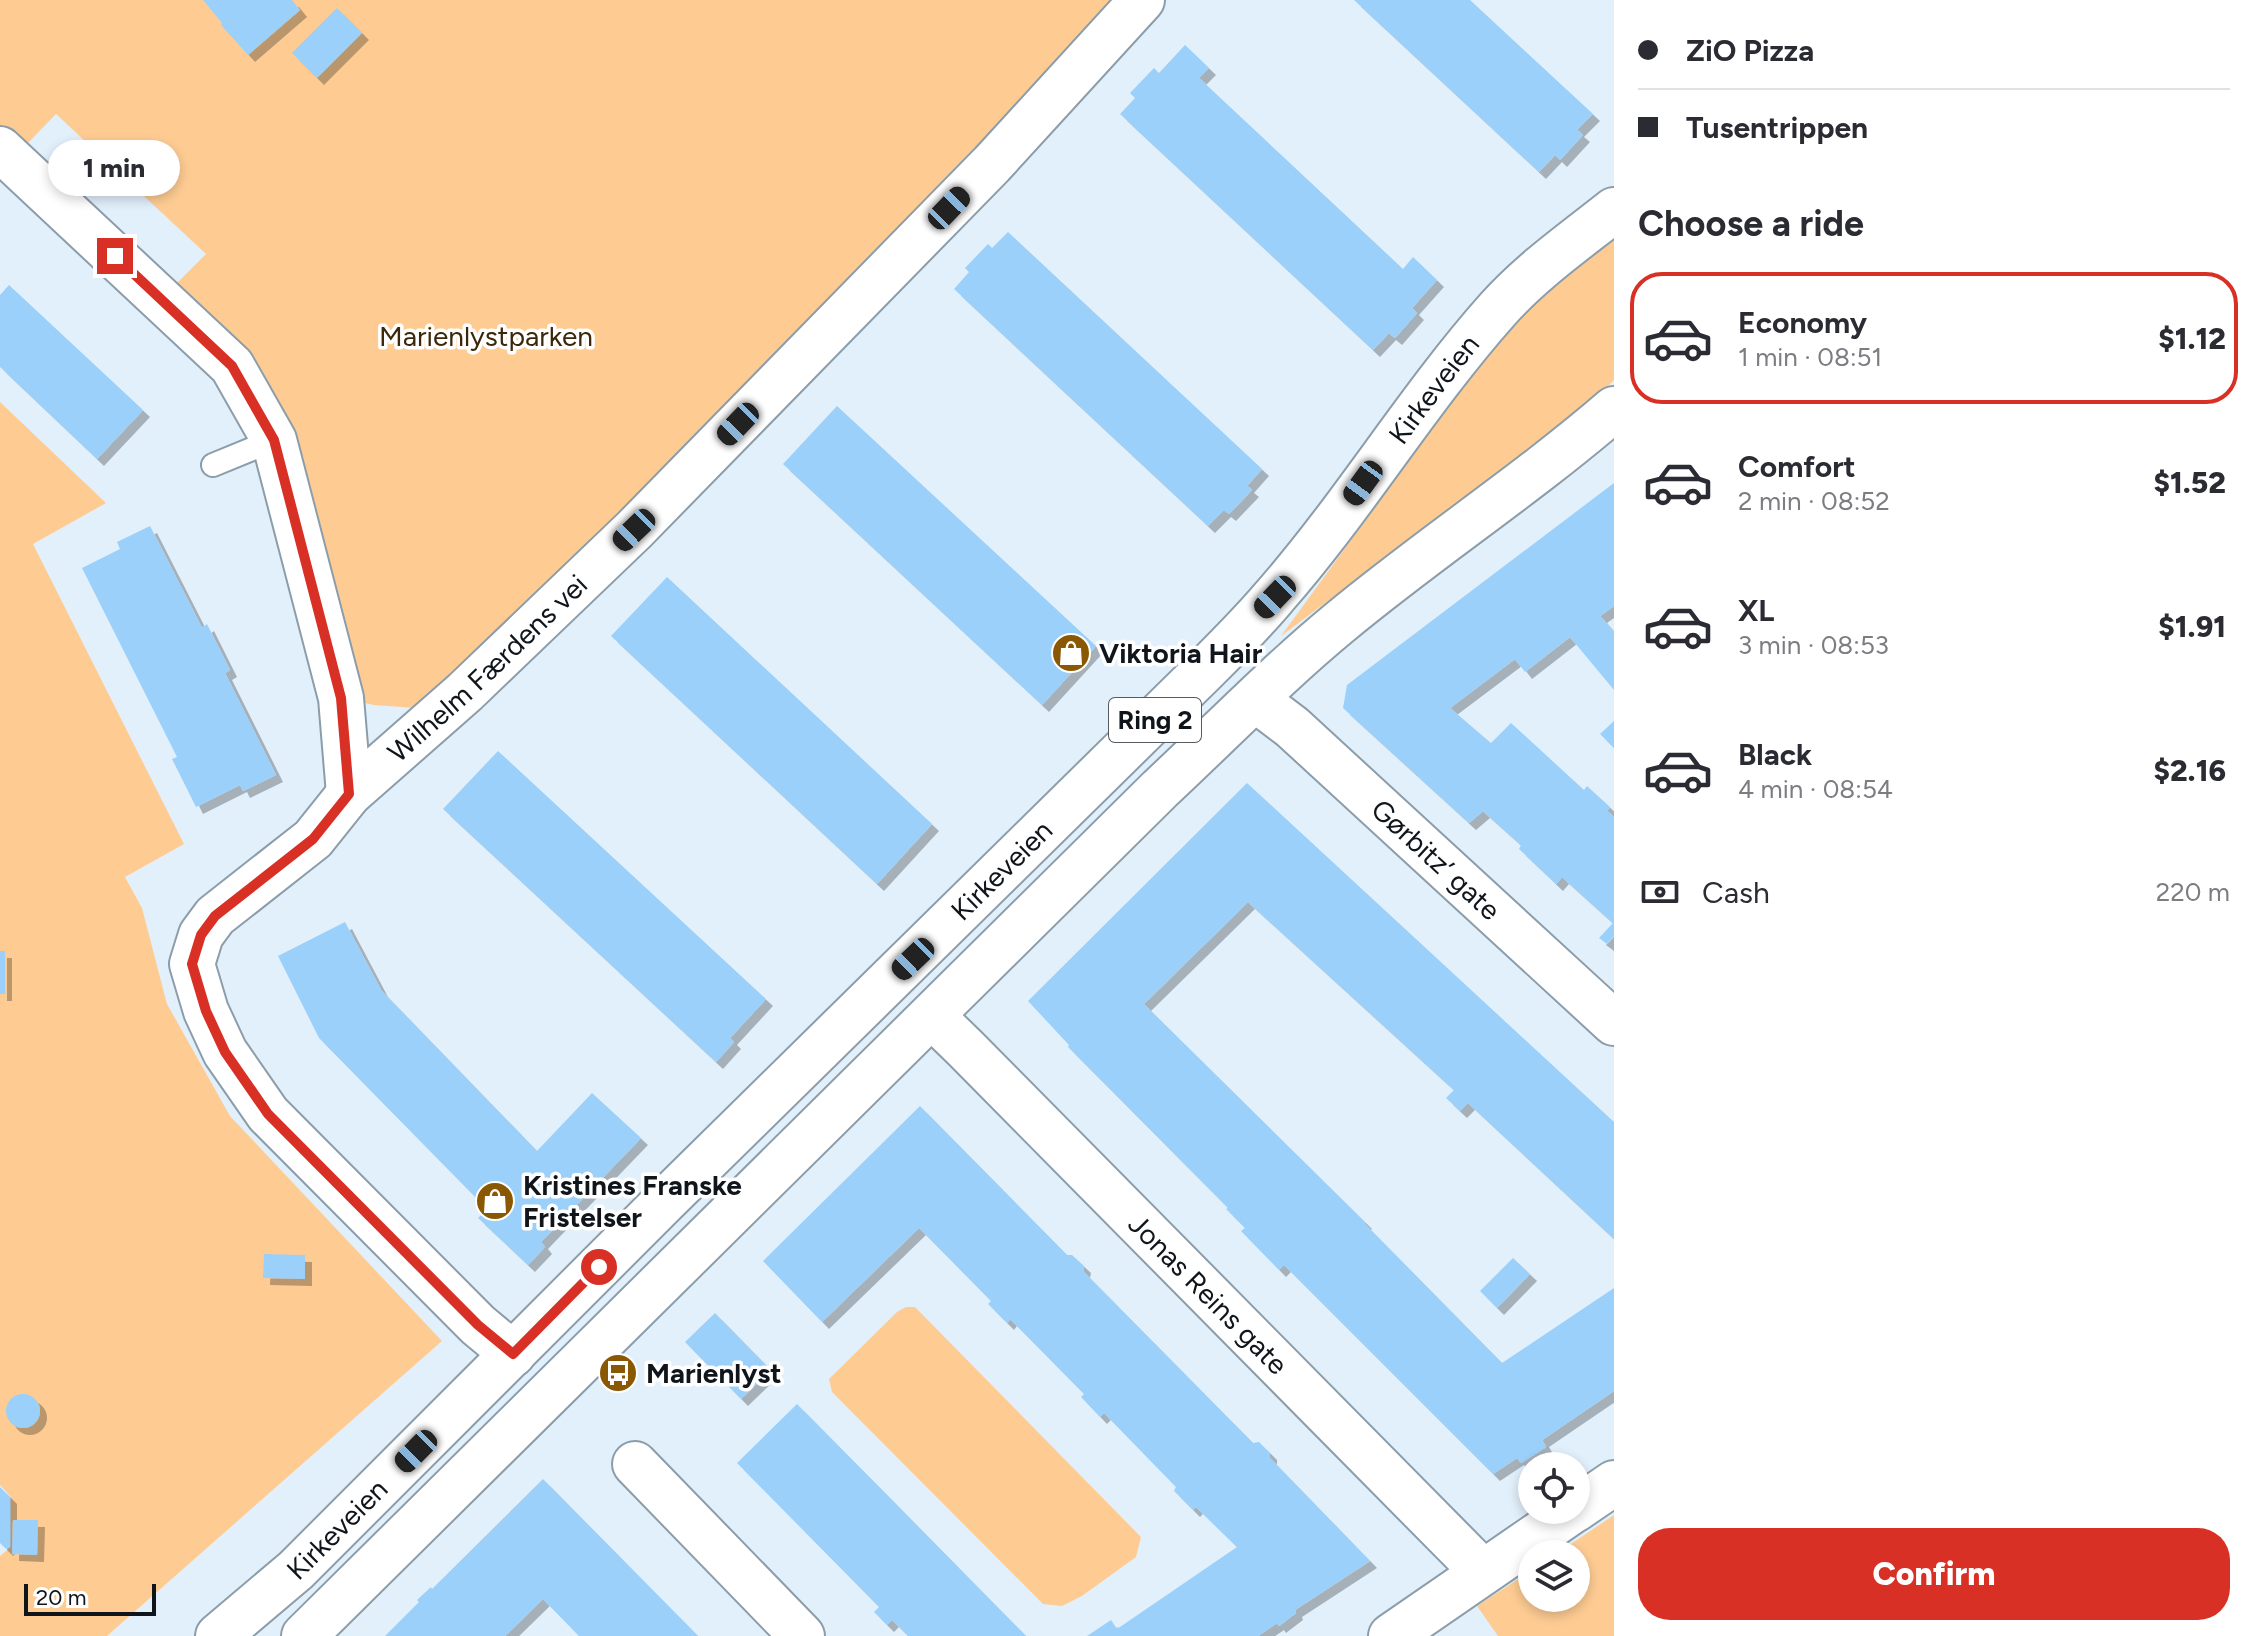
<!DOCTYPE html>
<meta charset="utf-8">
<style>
body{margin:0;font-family:Figtree,sans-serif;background:#f2f2f3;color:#2b2b33;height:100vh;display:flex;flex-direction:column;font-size:30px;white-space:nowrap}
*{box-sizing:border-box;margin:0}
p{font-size:26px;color:#7c7c81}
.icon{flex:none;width:44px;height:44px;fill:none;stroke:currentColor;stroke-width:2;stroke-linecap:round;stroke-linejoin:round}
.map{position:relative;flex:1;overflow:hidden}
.panel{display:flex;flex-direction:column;background:#fff;width:640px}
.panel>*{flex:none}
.hud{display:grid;align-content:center;height:176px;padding:0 24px;background:#fff}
.tools{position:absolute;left:1518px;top:1452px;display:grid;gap:16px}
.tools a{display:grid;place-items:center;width:72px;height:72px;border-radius:50%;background:#fff;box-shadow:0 4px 12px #0003;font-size:40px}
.scale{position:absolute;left:24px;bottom:20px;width:132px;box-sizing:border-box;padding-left:8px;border:4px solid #0f151a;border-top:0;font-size:22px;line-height:28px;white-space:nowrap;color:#0f151a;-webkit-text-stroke:6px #fff;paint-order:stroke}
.end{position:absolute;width:36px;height:36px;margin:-18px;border:10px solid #d93025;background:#fff;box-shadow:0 0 0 4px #fff}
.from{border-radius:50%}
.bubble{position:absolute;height:56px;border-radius:28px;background:#fff;box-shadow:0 4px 12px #0003;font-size:26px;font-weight:800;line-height:56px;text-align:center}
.car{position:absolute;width:24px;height:48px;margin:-24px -12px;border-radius:10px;box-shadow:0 0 6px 2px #0007;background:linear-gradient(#222 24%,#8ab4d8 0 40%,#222 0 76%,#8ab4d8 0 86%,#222 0)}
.hud b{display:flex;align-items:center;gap:28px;height:76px;font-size:30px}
.hud b+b{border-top:2px solid #e1e1e2}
.hud i{width:20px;height:20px;background:#2b2b33}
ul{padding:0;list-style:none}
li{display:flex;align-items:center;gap:24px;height:132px;margin:0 16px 12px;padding:0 8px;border:4px solid transparent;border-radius:32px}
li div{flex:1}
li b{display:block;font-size:30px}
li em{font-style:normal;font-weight:800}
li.selected{border-color:#d93025}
li>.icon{width:72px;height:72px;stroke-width:1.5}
h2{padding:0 24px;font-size:36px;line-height:96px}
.pay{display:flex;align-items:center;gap:20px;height:88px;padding:0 24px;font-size:30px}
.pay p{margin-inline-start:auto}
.cta{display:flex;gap:16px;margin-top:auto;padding:16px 24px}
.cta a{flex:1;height:92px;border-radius:32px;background:#d93025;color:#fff;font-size:32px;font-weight:800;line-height:92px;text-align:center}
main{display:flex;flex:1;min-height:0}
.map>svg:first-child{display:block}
.green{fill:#fecc93}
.building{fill:#9ad0fa;filter:url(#shadow)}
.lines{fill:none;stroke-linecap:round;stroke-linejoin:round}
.service-casing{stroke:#8c9daa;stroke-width:26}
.minor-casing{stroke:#8c9daa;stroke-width:48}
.primary-casing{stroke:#8c9daa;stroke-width:48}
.service{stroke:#fff;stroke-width:22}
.minor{stroke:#fff;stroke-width:44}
.primary{stroke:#fff;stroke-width:44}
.route{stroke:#d93025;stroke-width:10}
.labels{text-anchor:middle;stroke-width:7;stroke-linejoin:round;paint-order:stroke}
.shield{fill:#fff;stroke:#575b5f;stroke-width:2}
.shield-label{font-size:26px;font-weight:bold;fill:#0f151a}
.park-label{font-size:28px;fill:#3c270a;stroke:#fff}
.street-label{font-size:28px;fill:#0f151a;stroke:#fff}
.poi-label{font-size:28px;font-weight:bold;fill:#0f151a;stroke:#fff;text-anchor:start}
</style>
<main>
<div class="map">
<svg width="1614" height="1636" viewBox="0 0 1614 1636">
<defs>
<filter id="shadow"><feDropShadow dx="7" dy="7" stdDeviation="0" flood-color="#0004"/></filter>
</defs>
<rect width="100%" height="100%" fill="#e2f0fc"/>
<g class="green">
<path d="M0,0H1143L465,692L415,708L374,705L341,698L274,439L161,299L206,254L56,114L0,172Z"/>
<path d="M1614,236V380L1586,408L1281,636L1451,403L1513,325L1562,278Z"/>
<path d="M0,402L106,503L33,544L184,844L125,877L142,908L167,1004L230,1116L442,1341L107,1636H0V1556L11,1547V1497L0,1485Z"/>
<path d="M906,1307H915L1141,1537L1136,1557L1082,1596L1062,1606L1043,1604L832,1392L829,1379L897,1312Z"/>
<path d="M1614,1515V1636H1498L1477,1606L1532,1570V1598H1576V1554H1556Z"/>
</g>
<g class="building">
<path d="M203,0H292L300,10L248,55L221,25L222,23Z"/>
<path d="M1354,0H1470L1593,114L1577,130L1583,135L1560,160L1555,155L1539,172Z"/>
<path d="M337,8L362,33L317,78L292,53Z"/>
<path d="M1185,45L1209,68L1199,78L1403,269L1413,257L1437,280L1412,308L1417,313L1395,338L1389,333L1373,350L1120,114L1135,98L1130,93L1154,68L1159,73Z"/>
<path d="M1008,232L1262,469L1247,486L1252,490L1229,514L1224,510L1208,526L954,289L969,272L965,268L988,244L992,248Z"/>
<path d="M9,285L143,410L97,459L0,367V295Z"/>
<path d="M837,406L1096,646L1042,705L783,464Z"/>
<path d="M1614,483V606L1600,616L1614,632V690L1570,637L1525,672L1515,659L1450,708L1491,743L1511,723L1584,790L1587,786L1610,807L1607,811L1614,817V936L1607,944L1599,938L1613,923L1562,877L1556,884L1519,849L1521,845L1483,811L1469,823L1343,708L1347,685Z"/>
<path d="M150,526L202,628L207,624L230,670L225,673L276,775L243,791L240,785L196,807L172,759L177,757L82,568L120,549L117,542Z"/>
<path d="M667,577L932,824L877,884L611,636Z"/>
<path d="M1614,721V748L1600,734Z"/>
<path d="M498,751L766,999L730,1038L734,1042L716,1062L443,809Z"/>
<path d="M1247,783L1614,1122V1239L1468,1103L1460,1111L1446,1098L1454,1090L1248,902L1144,1004L1365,1222L1364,1223L1502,1363L1614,1288V1391L1542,1440L1546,1447L1521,1463L1517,1458L1493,1474L1284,1265L1279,1270L1241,1231L1245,1228L1226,1209L1228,1208L1068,1047L1069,1045L1028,1001Z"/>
<path d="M345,922L381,990L537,1151L592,1093L641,1138L541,1242L545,1247L528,1265L478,1218L487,1209L319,1038L278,956Z"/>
<rect x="0" y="951" width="5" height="43"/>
<path d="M920,1106L1067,1255H1072L1084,1266L1083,1271L1253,1443L1259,1442L1270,1453V1458L1370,1561L1295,1610L1296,1613L1279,1626L1277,1623L1258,1636H1087L1111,1620L1117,1629L1237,1547L1196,1507L1193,1510L1174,1491L1176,1487L1104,1413L1100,1417L1081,1397L1084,1394L1010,1319L1007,1323L988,1304L991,1301L919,1228L822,1322L763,1261Z"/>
<path d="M264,1254L305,1255V1279L263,1278Z"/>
<path d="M1513,1258L1530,1274L1497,1308L1480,1291Z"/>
<path d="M715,1313L771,1370L741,1399L685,1342Z"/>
<circle cx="23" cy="1411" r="17"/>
<path d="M797,1404L892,1500L1026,1636H908L892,1620L887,1625L874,1612L879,1607L737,1463Z"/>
<path d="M543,1479L698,1636H579L543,1599L505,1636H385L419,1602L417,1600L431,1587L432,1589Z"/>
<path d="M0,1487L10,1497V1546L6,1549L0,1543Z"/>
<path d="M13,1520H38L37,1555L12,1554Z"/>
</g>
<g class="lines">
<defs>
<path id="service" d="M213,465L274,440"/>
<g id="minor">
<path d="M0,149L232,366L274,440L341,698L349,794"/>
<path id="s1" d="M1255,699L1292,727L1614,1023"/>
<path id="s2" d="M932,1016L965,1048L1483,1572"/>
<path id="s3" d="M513,1354L478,1325L268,1114L225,1052L206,1011L192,964L201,935L215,916L313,839L349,794L465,692L634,530L992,164L1142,0"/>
<path d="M635,1464L802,1636"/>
<path d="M1576,1509L1614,1483"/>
<path d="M1391,1636L1574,1510"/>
</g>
<g id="primary">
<path id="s4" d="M218,1636L296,1570L664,1202L1207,668C1230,645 1253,622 1274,597C1354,506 1417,400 1498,309C1532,271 1575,241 1614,210"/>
<path d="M304,1636L1160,789C1219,734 1276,675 1339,623C1428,549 1526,485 1614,409"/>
</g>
</defs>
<use href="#service" class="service-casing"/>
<use href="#minor" class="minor-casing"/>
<use href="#primary" class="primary-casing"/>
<use href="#service" class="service"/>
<use href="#minor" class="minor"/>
<use href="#primary" class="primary"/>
</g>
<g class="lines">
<path class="route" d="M115,256L232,366L274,440L341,698L349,794L313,839L215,916L201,935L192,964L206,1011L225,1052L268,1114L478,1325L513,1354L599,1267"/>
</g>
<defs>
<symbol id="shop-disc" viewBox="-11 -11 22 22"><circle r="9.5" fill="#8a5702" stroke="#fff"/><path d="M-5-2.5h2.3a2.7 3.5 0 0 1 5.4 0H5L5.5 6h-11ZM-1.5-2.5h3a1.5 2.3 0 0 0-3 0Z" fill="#fff"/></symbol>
<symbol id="bus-disc" viewBox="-11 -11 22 22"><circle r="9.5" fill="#8a5702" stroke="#fff"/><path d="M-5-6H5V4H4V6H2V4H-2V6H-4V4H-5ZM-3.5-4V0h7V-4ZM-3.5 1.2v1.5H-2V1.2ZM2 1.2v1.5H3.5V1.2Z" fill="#fff"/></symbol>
</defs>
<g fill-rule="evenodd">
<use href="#shop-disc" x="1049" y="631" width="44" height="44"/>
<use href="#shop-disc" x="473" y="1179" width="44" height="44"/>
<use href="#bus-disc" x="596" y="1351" width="44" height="44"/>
</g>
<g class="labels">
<rect class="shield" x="1109" y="698" width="92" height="44" rx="6"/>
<g class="shield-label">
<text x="1155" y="729">Ring 2</text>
</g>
<g class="park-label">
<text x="486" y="346">Marienlystparken</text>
</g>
<g class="street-label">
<text dy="10" stroke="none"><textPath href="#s4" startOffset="1744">Kirkeveien</textPath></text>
<text dy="10" stroke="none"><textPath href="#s3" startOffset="936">Wilhelm Færdens vei</textPath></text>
<text dy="10" stroke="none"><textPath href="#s1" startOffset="242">Gørbitz’ gate</textPath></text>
<text dy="10" stroke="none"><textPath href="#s4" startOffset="1096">Kirkeveien</textPath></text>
<text dy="10" stroke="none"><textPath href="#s2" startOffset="392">Jonas Reins gate</textPath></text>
<text dy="10" stroke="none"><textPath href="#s4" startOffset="160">Kirkeveien</textPath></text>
</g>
<g class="poi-label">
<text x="1099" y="663">Viktoria Hair</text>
<text x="523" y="1195">Kristines Franske<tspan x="523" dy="32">Fristelser</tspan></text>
<text x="646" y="1383">Marienlyst</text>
</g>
</g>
</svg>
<div class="tools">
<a><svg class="icon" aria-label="locate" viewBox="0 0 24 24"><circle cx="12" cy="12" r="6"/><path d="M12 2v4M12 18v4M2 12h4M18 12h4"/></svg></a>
<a><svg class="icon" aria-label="layers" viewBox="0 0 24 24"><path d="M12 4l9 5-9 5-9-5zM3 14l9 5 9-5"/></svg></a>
</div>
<div class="scale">20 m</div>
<i class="end from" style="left:599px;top:1267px"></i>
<i class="end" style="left:115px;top:256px"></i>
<div class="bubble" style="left:48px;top:140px;width:132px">1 min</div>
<i class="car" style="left:949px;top:208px;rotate:44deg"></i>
<i class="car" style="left:738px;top:424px;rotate:224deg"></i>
<i class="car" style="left:1363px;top:483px;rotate:216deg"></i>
<i class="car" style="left:634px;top:530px;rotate:226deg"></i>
<i class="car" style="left:1275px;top:597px;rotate:224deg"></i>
<i class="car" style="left:913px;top:959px;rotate:226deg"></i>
<i class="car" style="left:416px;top:1451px;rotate:225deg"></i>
</div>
<section class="panel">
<div class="hud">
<b><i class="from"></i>ZiO Pizza</b>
<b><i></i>Tusentrippen</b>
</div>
<h2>Choose a ride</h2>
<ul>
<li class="selected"><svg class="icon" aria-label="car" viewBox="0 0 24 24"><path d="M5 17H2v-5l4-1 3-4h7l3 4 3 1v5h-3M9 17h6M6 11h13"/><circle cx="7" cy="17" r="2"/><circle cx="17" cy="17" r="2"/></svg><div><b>Economy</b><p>1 min · 08:51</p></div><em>$1.12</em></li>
<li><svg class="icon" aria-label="car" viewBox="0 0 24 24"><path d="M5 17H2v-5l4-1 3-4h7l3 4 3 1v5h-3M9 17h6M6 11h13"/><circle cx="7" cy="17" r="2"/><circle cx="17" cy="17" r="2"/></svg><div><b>Comfort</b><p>2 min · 08:52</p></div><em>$1.52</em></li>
<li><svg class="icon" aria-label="car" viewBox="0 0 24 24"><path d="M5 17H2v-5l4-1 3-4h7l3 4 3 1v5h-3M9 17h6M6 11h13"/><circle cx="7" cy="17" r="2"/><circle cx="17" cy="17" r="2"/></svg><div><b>XL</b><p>3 min · 08:53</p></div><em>$1.91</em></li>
<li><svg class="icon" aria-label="car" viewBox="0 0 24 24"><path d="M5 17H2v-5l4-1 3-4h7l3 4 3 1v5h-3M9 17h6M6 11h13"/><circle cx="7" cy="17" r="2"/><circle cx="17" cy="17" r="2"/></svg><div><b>Black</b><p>4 min · 08:54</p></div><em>$2.16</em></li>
</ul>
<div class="pay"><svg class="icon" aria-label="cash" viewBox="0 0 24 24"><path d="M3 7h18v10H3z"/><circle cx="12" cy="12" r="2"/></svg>Cash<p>220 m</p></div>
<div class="cta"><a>Confirm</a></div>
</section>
</main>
